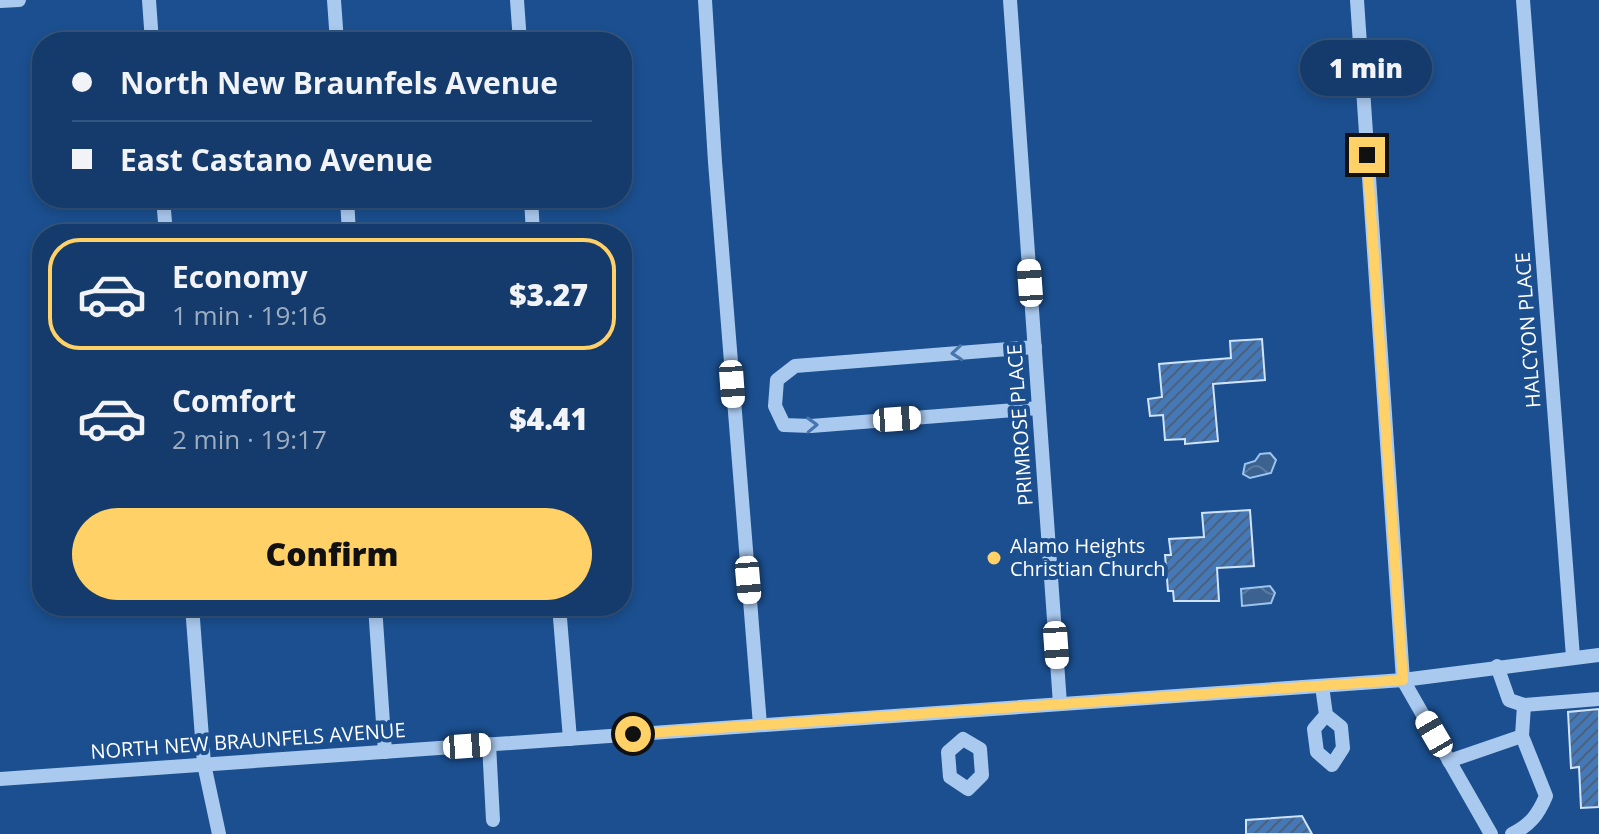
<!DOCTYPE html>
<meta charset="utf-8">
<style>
body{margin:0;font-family:"Open Sans",sans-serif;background:#1d4271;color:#f1f3f6;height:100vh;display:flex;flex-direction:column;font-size:30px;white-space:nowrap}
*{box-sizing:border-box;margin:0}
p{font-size:26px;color:#9dadc1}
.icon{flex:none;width:44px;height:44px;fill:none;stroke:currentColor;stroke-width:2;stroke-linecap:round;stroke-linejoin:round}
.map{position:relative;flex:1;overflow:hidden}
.side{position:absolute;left:32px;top:224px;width:600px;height:392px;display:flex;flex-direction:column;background:#143b6b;border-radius:32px;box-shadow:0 4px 12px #0003,0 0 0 2px #33557e}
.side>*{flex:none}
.banner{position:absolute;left:32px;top:32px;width:600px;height:176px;border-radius:32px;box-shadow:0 4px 12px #0003,0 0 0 2px #33557e;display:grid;align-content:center;height:176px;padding:0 40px;background:#143b6b}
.end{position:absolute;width:36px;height:36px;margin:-18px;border:10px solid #ffd166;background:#111;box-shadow:0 0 0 4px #111}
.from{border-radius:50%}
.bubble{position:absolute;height:56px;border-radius:28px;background:#143b6b;box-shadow:0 4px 12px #0003,0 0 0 2px #33557e;font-size:26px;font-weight:800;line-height:56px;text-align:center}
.car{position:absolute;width:24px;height:48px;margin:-24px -12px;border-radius:10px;box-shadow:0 0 6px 2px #0007;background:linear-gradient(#fff 24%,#345 0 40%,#fff 0 76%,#345 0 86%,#fff 0)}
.banner b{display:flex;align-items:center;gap:28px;height:76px;font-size:30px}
.banner b+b{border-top:2px solid #33557e}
.banner i{width:20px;height:20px;background:#f1f3f6}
ul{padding:14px 0 0;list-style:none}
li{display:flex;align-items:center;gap:24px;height:112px;margin:0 16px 12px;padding:0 24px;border:4px solid transparent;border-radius:32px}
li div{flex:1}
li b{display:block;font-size:30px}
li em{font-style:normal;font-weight:800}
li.active{border-color:#ffd166}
li>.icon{width:72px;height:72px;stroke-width:1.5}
.action{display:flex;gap:16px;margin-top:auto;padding:16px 40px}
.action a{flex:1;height:92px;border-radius:48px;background:#ffd166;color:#111;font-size:32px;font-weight:800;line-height:92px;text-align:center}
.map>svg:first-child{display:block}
.water{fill:url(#water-waves);stroke:#9cc4f0;stroke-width:2}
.building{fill:url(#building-hatch);stroke:#cfe3fa;stroke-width:2}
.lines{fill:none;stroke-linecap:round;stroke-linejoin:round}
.minor{stroke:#a9c9ee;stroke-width:14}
.oneway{stroke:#4674ac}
.route{stroke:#ffd166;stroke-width:10}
.poi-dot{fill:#ffd166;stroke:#1b4f8f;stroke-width:3}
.labels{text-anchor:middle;stroke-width:8;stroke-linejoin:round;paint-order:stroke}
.street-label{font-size:20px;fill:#fff;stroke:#1b4f8f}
.poi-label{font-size:20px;fill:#fff;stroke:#1b4f8f;text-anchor:start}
</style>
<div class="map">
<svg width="1599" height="834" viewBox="0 0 1599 834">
<defs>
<pattern id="water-waves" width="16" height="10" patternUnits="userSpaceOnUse" patternTransform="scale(2)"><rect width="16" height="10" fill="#3c6290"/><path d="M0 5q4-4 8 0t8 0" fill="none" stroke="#597aa1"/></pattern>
<pattern id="building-hatch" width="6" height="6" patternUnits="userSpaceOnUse" patternTransform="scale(2)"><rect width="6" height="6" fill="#4478b7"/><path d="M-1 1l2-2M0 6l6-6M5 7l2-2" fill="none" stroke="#486282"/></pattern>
</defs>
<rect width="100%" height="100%" fill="#1b4f8f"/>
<g class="water">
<path d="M1270,453L1276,460L1271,473L1250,478L1243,474L1245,464L1255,461L1260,454Z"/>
<path d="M1270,586L1275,593L1271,603L1242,606L1241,589Z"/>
</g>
<g class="building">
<path d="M1262,339L1265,380L1213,384L1218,441L1185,444V439L1165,440L1163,415L1150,416L1148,399L1162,397L1159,364L1231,358L1230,341Z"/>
<path d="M1250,510L1254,566L1217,568L1219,601H1174L1173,591H1168L1165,555H1171L1169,539L1204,537L1202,513Z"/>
<path d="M1599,709V807L1581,808L1579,767L1571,768L1568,712Z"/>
<path d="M1302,816L1312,834H1246V820Z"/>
</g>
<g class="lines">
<g class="minor">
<path d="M149,0L152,42"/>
<path d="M334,0L337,42"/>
<path d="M517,0L520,42"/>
<path d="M705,0L715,162L760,725"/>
<path d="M1010,0L1060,704"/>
<path d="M1357,0L1403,680L1491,834"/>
<path d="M1523,0L1573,657"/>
<path d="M0,1L19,0"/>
<path d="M163,198L166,234"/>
<path d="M347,198L349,234"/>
<path d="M531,198L533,234"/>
<path d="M1035,347L795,366L777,380L775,406L784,425L811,426L1039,408"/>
<path d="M192,606L204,764L219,834"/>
<path d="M375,606L385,752"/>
<path d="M559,606L570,739"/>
<path d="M1497,666L1509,700L1524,705L1599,699"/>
<path d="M1322,686L1326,715L1341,727L1343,748L1332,765L1317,752L1314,729L1326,715"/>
<path d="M963,739L980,749L982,775L968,789L950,777L948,752Z"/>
<path d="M489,744L493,820"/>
<path d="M1449,761L1522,736"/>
<path d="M0,779L1403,680L1599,655"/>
<path d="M1512,834C1530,825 1538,815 1546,796L1522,736L1524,705"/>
</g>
</g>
<defs><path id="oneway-chevron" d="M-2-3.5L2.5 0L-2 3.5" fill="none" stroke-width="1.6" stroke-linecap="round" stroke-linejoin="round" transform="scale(2)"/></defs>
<g class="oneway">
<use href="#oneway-chevron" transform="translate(957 353) rotate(175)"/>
<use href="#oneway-chevron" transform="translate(812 425) rotate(-2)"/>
</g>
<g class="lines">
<path class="route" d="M633,734L1403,680L1367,155"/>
</g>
<circle class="poi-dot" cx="994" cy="558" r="8"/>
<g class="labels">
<g class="street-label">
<text transform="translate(1528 330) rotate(-94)" y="7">HALCYON PLACE</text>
<text transform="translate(1020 425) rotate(-94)" y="7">PRIMROSE PLACE</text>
<text transform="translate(248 741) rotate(-4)" y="7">NORTH NEW BRAUNFELS AVENUE</text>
</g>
<g class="poi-label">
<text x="1010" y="553">Alamo Heights<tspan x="1010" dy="23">Christian Church</tspan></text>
</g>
</g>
</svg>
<i class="end from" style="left:633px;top:734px"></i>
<i class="end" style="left:1367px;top:155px"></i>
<div class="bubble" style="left:1300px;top:40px;width:132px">1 min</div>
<i class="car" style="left:1030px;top:283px;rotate:356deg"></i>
<i class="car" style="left:732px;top:384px;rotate:176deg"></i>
<i class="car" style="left:897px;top:419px;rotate:86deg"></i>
<i class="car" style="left:748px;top:580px;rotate:175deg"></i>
<i class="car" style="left:1056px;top:645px;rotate:176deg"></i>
<i class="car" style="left:1434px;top:734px;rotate:330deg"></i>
<i class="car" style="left:467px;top:746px;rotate:86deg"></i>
<div class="banner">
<b><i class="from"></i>North New Braunfels Avenue</b>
<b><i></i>East Castano Avenue</b>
</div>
<section class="side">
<ul>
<li class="active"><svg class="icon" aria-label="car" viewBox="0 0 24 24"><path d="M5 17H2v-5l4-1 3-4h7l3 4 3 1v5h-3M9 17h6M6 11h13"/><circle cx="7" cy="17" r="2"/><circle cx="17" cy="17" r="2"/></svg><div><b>Economy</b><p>1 min · 19:16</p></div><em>$3.27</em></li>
<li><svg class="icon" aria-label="car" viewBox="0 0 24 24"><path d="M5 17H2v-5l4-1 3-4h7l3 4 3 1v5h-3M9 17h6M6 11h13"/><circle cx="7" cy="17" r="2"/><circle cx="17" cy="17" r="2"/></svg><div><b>Comfort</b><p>2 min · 19:17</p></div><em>$4.41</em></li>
</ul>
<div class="action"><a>Confirm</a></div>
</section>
</div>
